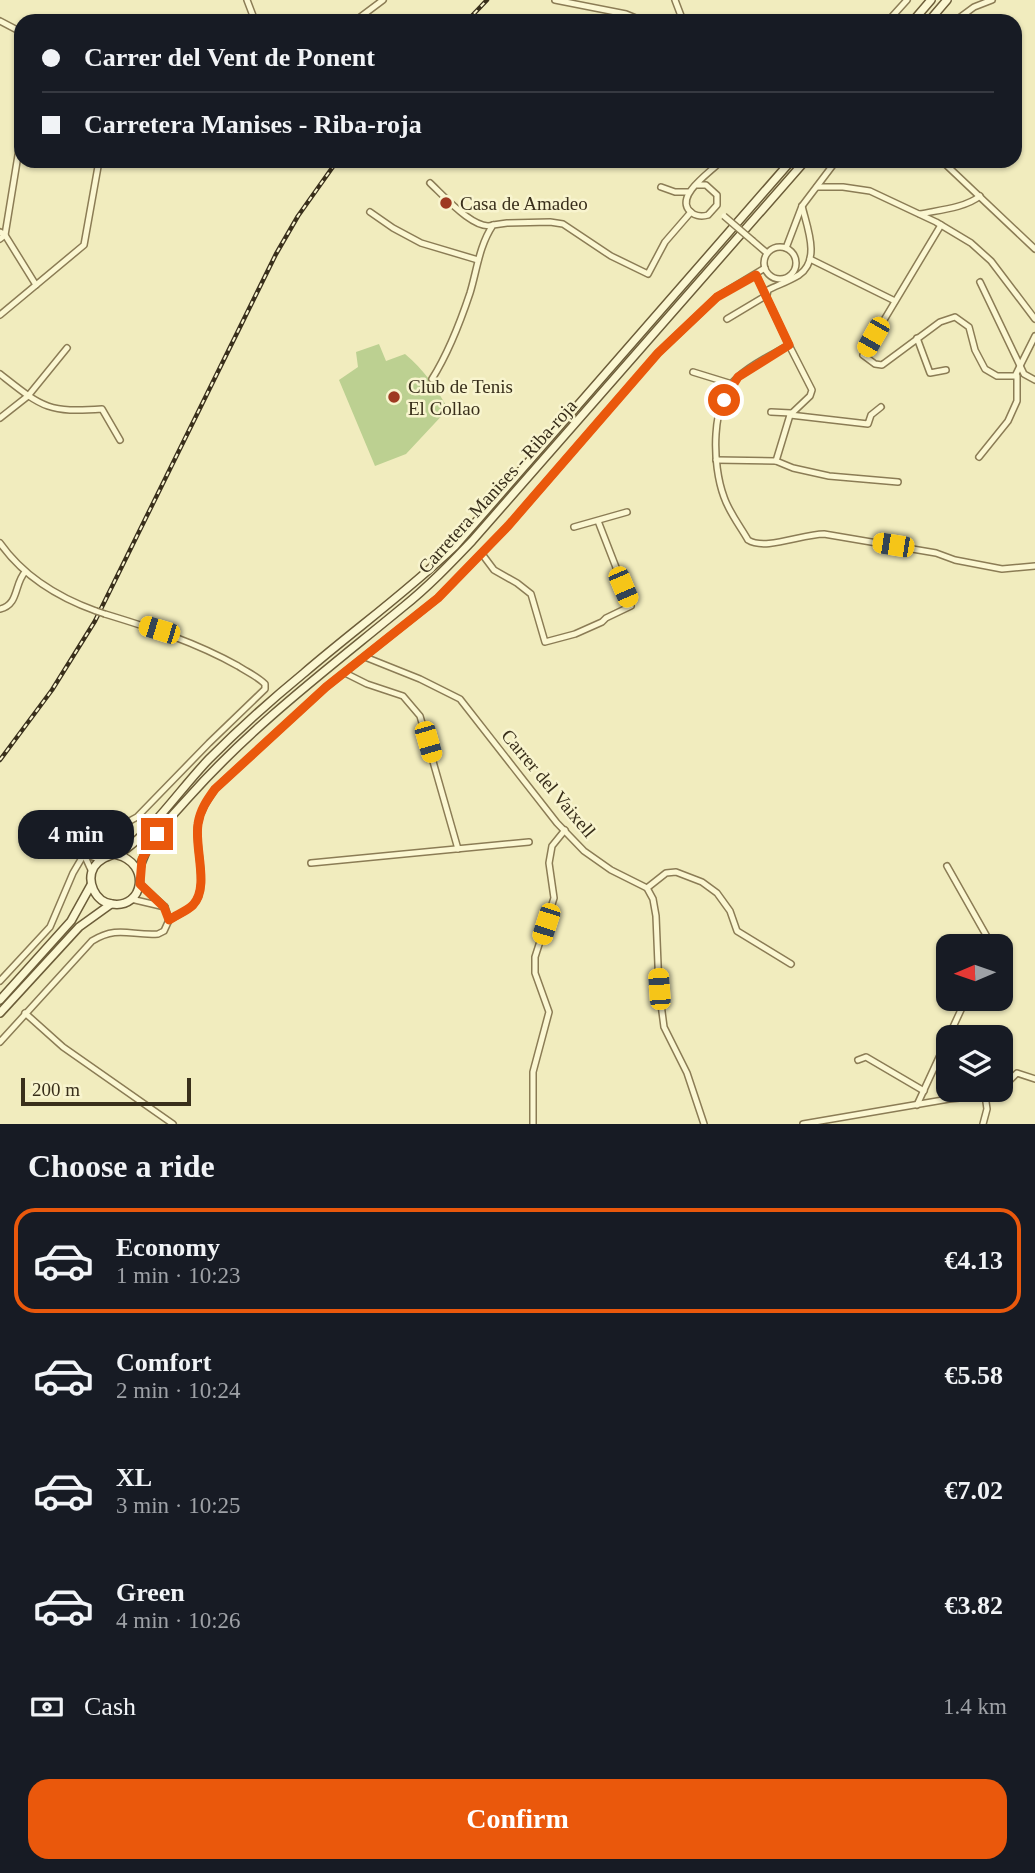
<!DOCTYPE html>
<meta charset="utf-8">
<style>
body{margin:0;font-family:"Times New Roman",serif;background:#242831;color:#f1f3f6;height:100vh;display:flex;flex-direction:column;font-size:26px;white-space:nowrap}
*{box-sizing:border-box;margin:0}
p{font-size:23px;color:#9ea1a6}
.icon{flex:none;width:38px;height:38px;fill:none;stroke:currentColor;stroke-width:2;stroke-linecap:round;stroke-linejoin:round}
.map{position:relative;height:1124px;overflow:hidden}
.sheet{display:flex;flex-direction:column;background:#171b24;flex:1}
.sheet>*{flex:none}
.top-card{position:absolute;left:14px;top:14px;width:1008px;height:154px;border-radius:21px;box-shadow:0 2px 5px #0004;display:grid;align-content:center;height:154px;padding:0 28px;background:#171b24}
.needle{width:46px;rotate:268deg}
.controls{position:absolute;left:936px;top:934px;display:grid;gap:14px}
.controls a{display:grid;place-items:center;width:77px;height:77px;border-radius:14px;background:#171b24;box-shadow:0 2px 5px #0004;font-size:35px}
.scale{position:absolute;left:21px;bottom:18px;width:170px;box-sizing:border-box;padding-left:7px;border:4px solid #392f1b;border-top:0;font-size:19px;line-height:24px;white-space:nowrap;color:#392f1b;-webkit-text-stroke:5px #f8f4ce;paint-order:stroke}
.end{position:absolute;width:32px;height:32px;margin:-16px;border:9px solid #ea580c;background:#fff;box-shadow:0 0 0 4px #fff}
.from{border-radius:50%}
.bubble{position:absolute;height:49px;border-radius:21px;background:#171b24;box-shadow:0 2px 5px #0004;font-size:23px;font-weight:600;line-height:49px;text-align:center}
.car{position:absolute;width:21px;height:42px;margin:-21px -10px;border-radius:9px;box-shadow:0 0 5px 2px #0007;background:linear-gradient(#f5c518 24%,#345 0 40%,#f5c518 0 76%,#345 0 86%,#f5c518 0)}
.top-card b{display:flex;align-items:center;gap:24px;height:66px;font-size:26px}
.top-card b+b{border-top:2px solid #363941}
.top-card i{width:18px;height:18px;background:#f1f3f6}
ul{padding:0;list-style:none}
li{display:flex;align-items:center;gap:21px;height:105px;margin:0 14px 10px;padding:0 14px;border:4px solid transparent;border-radius:21px}
li div{flex:1}
li b{display:block;font-size:26px}
li em{font-style:normal;font-weight:600}
li.current{border-color:#ea580c}
li>.icon{width:63px;height:63px;stroke-width:1.5}
h2{padding:0 28px;font-size:32px;line-height:84px}
.pay{display:flex;align-items:center;gap:18px;height:77px;padding:0 28px;font-size:26px}
.pay p{margin-inline-start:auto}
.cta{display:flex;gap:14px;margin-top:auto;padding:14px 28px}
.cta a{flex:1;height:80px;border-radius:21px;background:#ea580c;color:#fff;font-size:28px;font-weight:600;line-height:80px;text-align:center}
.map>svg:first-child{display:block}
.green{fill:#bcd091}
.lines{fill:none;stroke-linecap:round;stroke-linejoin:round}
.street-casing{stroke:#8b7c55;stroke-width:8}
.secondary-casing{stroke:#6c5d39;stroke-width:10}
.street{stroke:#fbf7d2;stroke-width:5}
.secondary{stroke:#fbf7d2;stroke-width:7}
.rail-casing{stroke:#392f1b;stroke-width:4.5}
.rail{stroke:#f8f4ce;stroke-width:2;stroke-dasharray:5;stroke-linecap:butt}
.street-bridge-casing{stroke:#8b7c55;stroke-width:8;stroke-linecap:butt}
.street-bridge{stroke:#fbf7d2;stroke-width:5}
.route{stroke:#ea580c;stroke-width:9}
.poi-dot{fill:#9e3921;stroke:#f8f4ce;stroke-width:2.5}
.labels{text-anchor:middle;stroke-width:5;stroke-linejoin:round;paint-order:stroke}
.poi-label{font-size:19px;fill:#392f1b;stroke:#f8f4ce;text-anchor:start}
.street-label{font-size:19px;fill:#392f1b;stroke:#f8f4ce}
</style>
<div class="map">
<svg width="1035" height="1124" viewBox="0 0 1035 1124">
<rect width="100%" height="100%" fill="#f1ecbe"/>
<path class="green" d="M379,344L386,361L405,354C424,370 436,387 448,409L406,454L375,466L339,380L358,367L356,352Z"/>
<g class="lines">
<defs>
<g id="street">
<path d="M247,0L255,21"/>
<path d="M555,0L626,14L643,21"/>
<path d="M675,0L683,21"/>
<path d="M0,21L21,32"/>
<path d="M355,21L383,0"/>
<path d="M888,21L907,0"/>
<path d="M955,21L974,7L992,0"/>
<path d="M942,161L1035,249"/>
<path d="M430,183C443,195 475,232 493,225"/>
<path d="M697,185H706L717,195V205L708,215C701,217 693,216 688,209C678,193 711,172 721,161"/>
<path d="M661,187L675,192H688"/>
<path d="M817,187H843L870,191L936,222L971,243L991,261L1035,319"/>
<path d="M370,212L393,228L421,243L478,260"/>
<path d="M920,214C939,210 965,208 980,196"/>
<path d="M941,225L863,355L875,364L882,365L940,322L955,317L969,327L975,350L985,369L997,376H1015L1035,336"/>
<path d="M0,232L5,235L36,285"/>
<path d="M0,239L5,235L21,137"/>
<path d="M753,241L767,253"/>
<circle cx="780" cy="263" r="16"/>
<path d="M786,248L802,206L836,161"/>
<path d="M810,259L895,301"/>
<path d="M756,275L789,345C772,355 753,363 738,377C710,401 712,465 724,497C729,512 740,526 748,540C765,551 802,534 824,534L936,553L955,560L1002,569L1035,566"/>
<path d="M980,282L1024,374L1035,380"/>
<path d="M0,315L84,245L99,161"/>
<path d="M727,319L767,295L768,290C778,285 789,281 799,275C821,260 807,227 802,206"/>
<path d="M917,338L930,373L946,370"/>
<path d="M693,372L732,384"/>
<path d="M0,374C42,407 47,413 102,409L120,440"/>
<path d="M432,379C449,352 460,323 470,293C477,270 479,246 493,225L507,223L550,222L563,224L611,256L648,274L665,242L691,212"/>
<path d="M771,412L791,413"/>
<path d="M790,415L868,424L871,415L881,407"/>
<path d="M0,418L28,396L67,348"/>
<path d="M979,457L1008,421L1017,401V376"/>
<path d="M716,460L776,461L793,468L829,476L898,482"/>
<path d="M776,461L790,415L810,396L812,390L789,345"/>
<path d="M574,527L627,512"/>
<path d="M0,543C24,577 57,597 96,611"/>
<path d="M482,554L494,570L517,583L531,594L545,642L575,634L602,622L606,618L631,606L598,521"/>
<path d="M0,609C19,605 14,584 25,572"/>
<path d="M365,657L420,679L460,699L557,823L584,851L611,870L647,888L653,899L656,916L659,989L664,1027L687,1073L704,1124"/>
<path d="M345,673L367,684L403,696L420,716L458,849"/>
<path d="M81,848L80,842L87,831L126,823L137,817L209,743L265,689V684C257,676 247,672 238,666C195,642 151,628 105,614"/>
<path d="M311,863L529,842"/>
<path d="M947,866L990,942L988,947"/>
<path d="M92,872L81,848L90,856L101,860"/>
<path d="M647,888L666,873L676,872L702,882L717,893L730,911L737,931L791,964"/>
<path d="M131,899L165,907L140,884"/>
<path d="M169,920C177,915 187,911 193,905C210,888 194,847 198,824C200,810 208,800 215,789L326,687L438,598L508,526L658,353L717,297L765,268"/>
<path d="M0,981L50,927L73,873L83,856"/>
<path d="M25,1013L63,1047L173,1124"/>
<path d="M0,1042L92,941C118,925 131,936 158,934L164,931L169,920L165,907"/>
<path d="M858,1060L866,1057L924,1091"/>
<path d="M1001,1089L1017,1073L1035,1079"/>
<path d="M917,1105L966,999"/>
<path d="M533,1124V1072L549,1012L535,973V957L554,898L549,863L552,846L565,830"/>
<path d="M803,1124L949,1099L980,1096L997,1090"/>
<path d="M983,1124L987,1109L985,1095"/>
</g>
<g id="secondary">
<path d="M913,21L931,0"/>
<path d="M929,21L947,0"/>
<path d="M117,855C151,863 144,909 112,904C95,902 86,881 94,867C102,855 115,856 126,849C154,828 183,786 209,759C239,729 271,700 304,673C354,630 407,592 455,546L791,161"/>
<path d="M139,871C146,841 169,819 189,797C253,725 329,668 403,607C428,587 450,564 472,541L805,161"/>
<path d="M0,1000L71,921L91,885"/>
<path d="M0,1013L79,927L111,904"/>
</g>
</defs>
<use href="#street" class="street-casing"/>
<use href="#secondary" class="secondary-casing"/>
<use href="#street" class="street"/>
<use href="#secondary" class="secondary"/>
<defs>
<g id="rail">
<path d="M467,21L487,0"/>
<path d="M0,760L52,690L95,621L276,254L298,216L337,161"/>
</g>
</defs>
<use href="#rail" class="rail-casing"/>
<use href="#rail" class="rail"/>
<defs>
<g id="street-bridge">
<path d="M724,216L753,241"/>
<path d="M96,611L105,614"/>
</g>
</defs>
<use href="#street-bridge" class="street-bridge-casing"/>
<use href="#street-bridge" class="street-bridge"/>
</g>
<g class="lines">
<path class="route" d="M157,834L142,859L140,884L164,907L169,920C176,915 187,911 193,905C210,887 194,848 198,824C200,810 207,800 215,789L326,687L438,598L508,526L658,353L717,297L756,275L789,345L738,377L724,400"/>
</g>
<g class="poi-dot">
<circle cx="446" cy="203" r="7"/>
<circle cx="394" cy="397" r="7"/>
</g>
<g class="labels">
<g class="poi-label">
<text x="460" y="210">Casa de Amadeo</text>
<text x="408" y="393">Club de Tenis<tspan x="408" dy="22">El Collao</tspan></text>
</g>
<g class="street-label">
<text transform="translate(497 486) rotate(-48)" y="7">Carretera Manises - Riba-roja</text>
<text transform="translate(549 783) rotate(50)" y="7">Carrer del Vaixell</text>
</g>
</g>
</svg>
<div class="controls">
<a><svg class="needle" viewBox="-14 -14 28 28"><path d="M0-13l5 13h-10z" fill="#e53935"/><path d="M0 13l5-13h-10z" fill="#9ea1a6"/></svg></a>
<a><svg class="icon" aria-label="layers" viewBox="0 0 24 24"><path d="M12 4l9 5-9 5-9-5zM3 14l9 5 9-5"/></svg></a>
</div>
<div class="scale">200 m</div>
<i class="end from" style="left:724px;top:400px"></i>
<i class="end" style="left:157px;top:834px"></i>
<div class="bubble" style="left:18px;top:810px;width:116px">4 min</div>
<i class="car" style="left:873px;top:337px;rotate:210deg"></i>
<i class="car" style="left:893px;top:545px;rotate:279deg"></i>
<i class="car" style="left:623px;top:587px;rotate:157deg"></i>
<i class="car" style="left:159px;top:630px;rotate:287deg"></i>
<i class="car" style="left:428px;top:742px;rotate:164deg"></i>
<i class="car" style="left:546px;top:924px;rotate:198deg"></i>
<i class="car" style="left:659px;top:989px;rotate:356deg"></i>
<div class="top-card">
<b><i class="from"></i>Carrer del Vent de Ponent</b>
<b><i></i>Carretera Manises - Riba-roja</b>
</div>
</div>
<section class="sheet">
<h2>Choose a ride</h2>
<ul>
<li class="current"><svg class="icon" aria-label="car" viewBox="0 0 24 24"><path d="M5 17H2v-5l4-1 3-4h7l3 4 3 1v5h-3M9 17h6M6 11h13"/><circle cx="7" cy="17" r="2"/><circle cx="17" cy="17" r="2"/></svg><div><b>Economy</b><p>1 min · 10:23</p></div><em>€4.13</em></li>
<li><svg class="icon" aria-label="car" viewBox="0 0 24 24"><path d="M5 17H2v-5l4-1 3-4h7l3 4 3 1v5h-3M9 17h6M6 11h13"/><circle cx="7" cy="17" r="2"/><circle cx="17" cy="17" r="2"/></svg><div><b>Comfort</b><p>2 min · 10:24</p></div><em>€5.58</em></li>
<li><svg class="icon" aria-label="car" viewBox="0 0 24 24"><path d="M5 17H2v-5l4-1 3-4h7l3 4 3 1v5h-3M9 17h6M6 11h13"/><circle cx="7" cy="17" r="2"/><circle cx="17" cy="17" r="2"/></svg><div><b>XL</b><p>3 min · 10:25</p></div><em>€7.02</em></li>
<li><svg class="icon" aria-label="car" viewBox="0 0 24 24"><path d="M5 17H2v-5l4-1 3-4h7l3 4 3 1v5h-3M9 17h6M6 11h13"/><circle cx="7" cy="17" r="2"/><circle cx="17" cy="17" r="2"/></svg><div><b>Green</b><p>4 min · 10:26</p></div><em>€3.82</em></li>
</ul>
<div class="pay"><svg class="icon" aria-label="cash" viewBox="0 0 24 24"><path d="M3 7h18v10H3z"/><circle cx="12" cy="12" r="2"/></svg>Cash<p>1.4 km</p></div>
<div class="cta"><a>Confirm</a></div>
</section>
